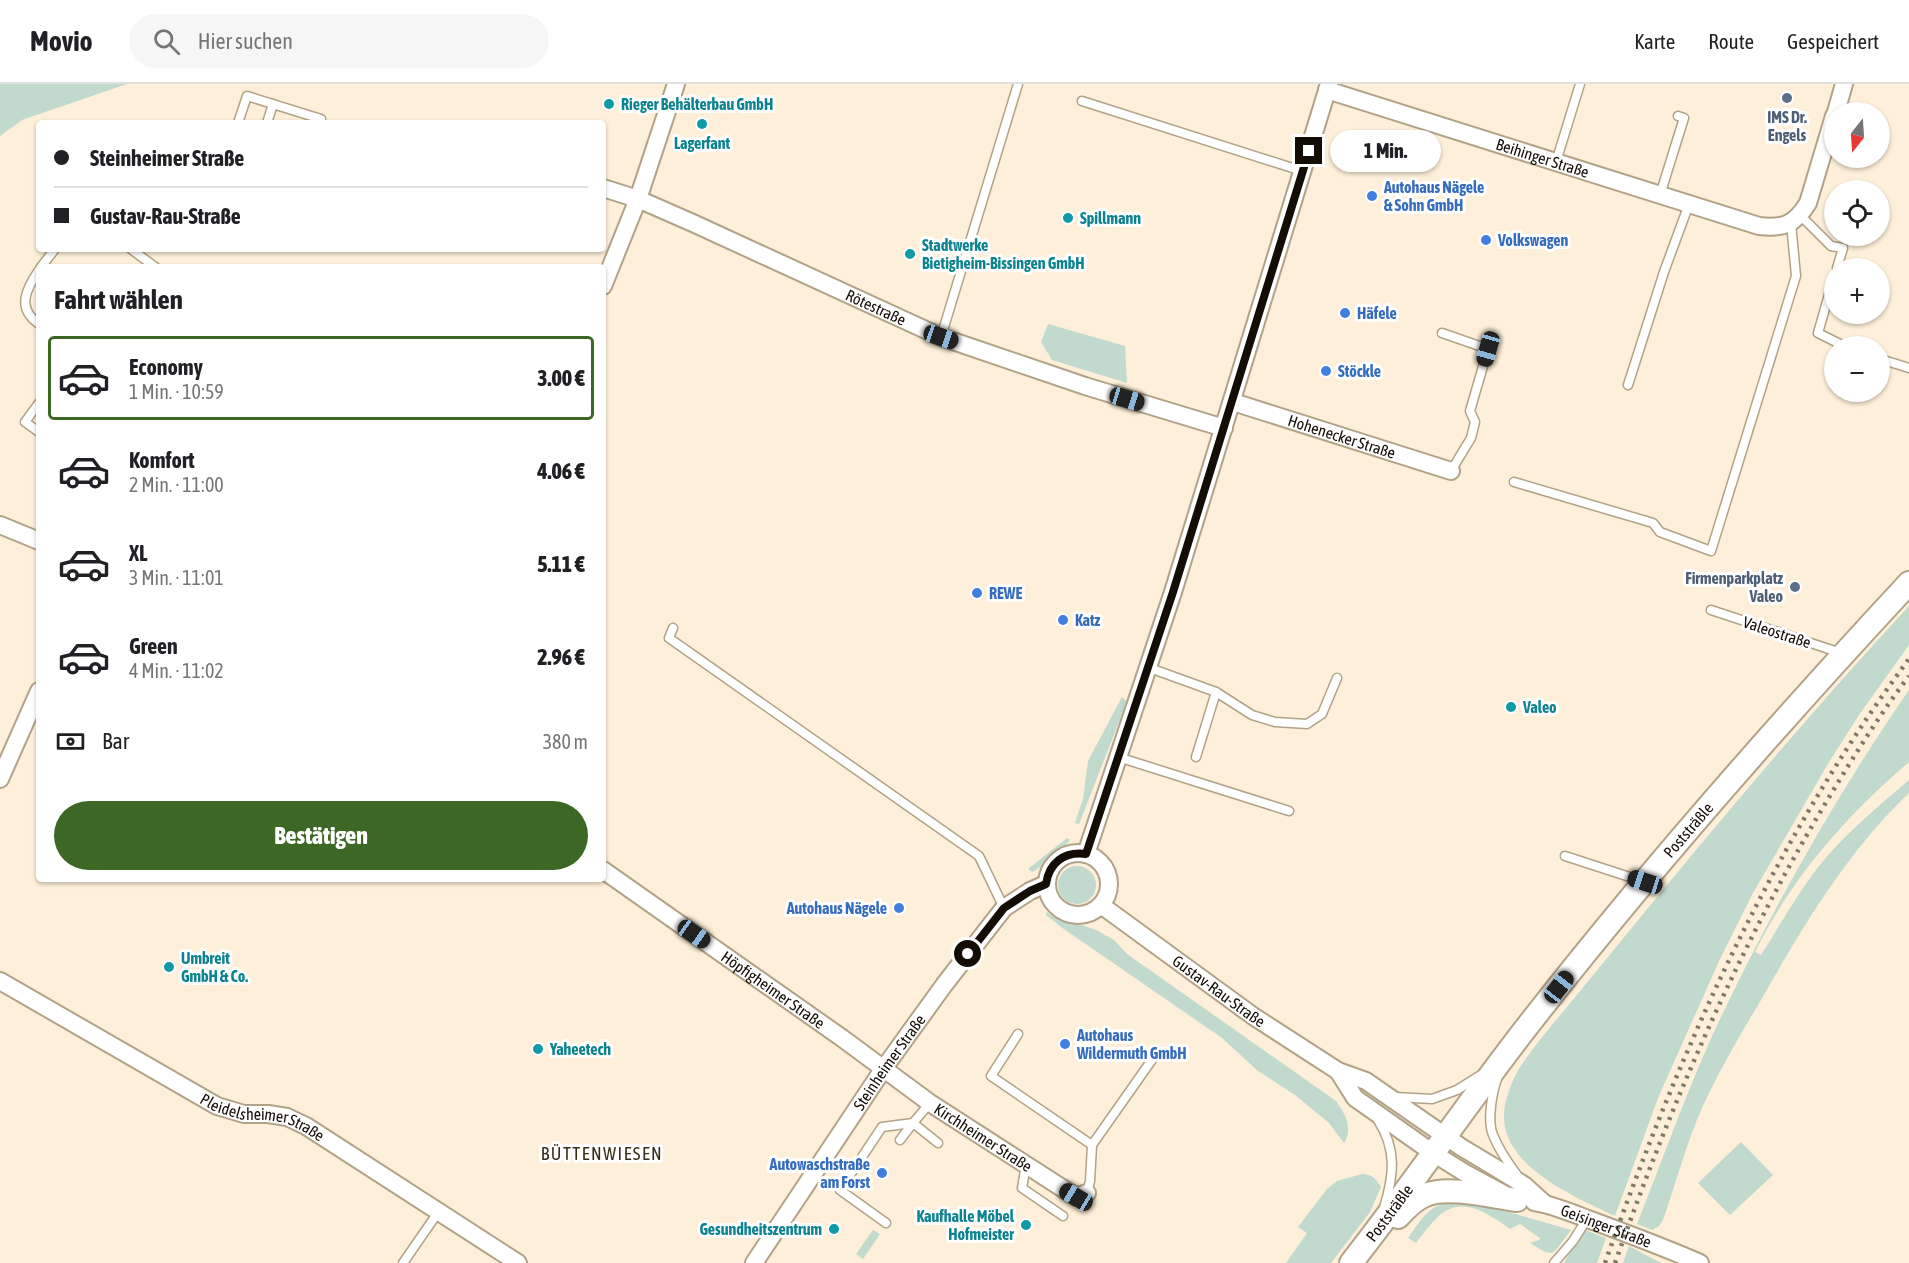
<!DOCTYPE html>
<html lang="de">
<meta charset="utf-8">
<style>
body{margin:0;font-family:"Asap Condensed",sans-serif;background:#f6f6f6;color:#202124;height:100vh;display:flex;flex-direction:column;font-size:22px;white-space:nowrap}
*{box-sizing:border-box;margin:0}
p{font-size:20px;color:#757577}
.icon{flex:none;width:33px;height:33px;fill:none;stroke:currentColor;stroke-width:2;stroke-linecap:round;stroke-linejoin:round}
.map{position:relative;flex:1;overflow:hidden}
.side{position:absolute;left:36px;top:180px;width:570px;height:618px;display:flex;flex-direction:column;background:#fff;border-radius:6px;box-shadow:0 2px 4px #0004}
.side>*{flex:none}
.banner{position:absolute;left:36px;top:36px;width:570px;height:132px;border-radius:6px;box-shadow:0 2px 4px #0004;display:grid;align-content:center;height:132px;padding:0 18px;background:#fff}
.needle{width:39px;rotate:197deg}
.tools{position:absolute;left:1824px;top:18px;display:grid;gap:12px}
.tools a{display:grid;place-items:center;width:66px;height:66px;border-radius:50%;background:#fff;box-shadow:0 2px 4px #0004;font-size:30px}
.end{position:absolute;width:27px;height:27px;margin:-14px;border:8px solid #130d05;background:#fff;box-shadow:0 0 0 3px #fff}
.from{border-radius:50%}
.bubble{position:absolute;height:42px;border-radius:21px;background:#fff;box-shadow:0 2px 4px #0004;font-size:20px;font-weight:800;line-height:42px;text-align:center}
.car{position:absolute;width:18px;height:36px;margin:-18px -9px;border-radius:8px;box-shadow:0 0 4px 2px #0007;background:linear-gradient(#222 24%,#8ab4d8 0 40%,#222 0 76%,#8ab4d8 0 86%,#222 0)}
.banner b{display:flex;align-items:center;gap:21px;height:57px;font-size:22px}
.banner b+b{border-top:2px solid #e0e0e0}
.banner i{width:15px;height:15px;background:#202124}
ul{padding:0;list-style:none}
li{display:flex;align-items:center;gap:18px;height:84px;margin:0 12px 9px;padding:0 6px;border:3px solid transparent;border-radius:6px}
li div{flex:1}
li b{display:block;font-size:22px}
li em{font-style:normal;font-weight:800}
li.selected{border-color:#3c6725}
li>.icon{width:54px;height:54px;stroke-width:1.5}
h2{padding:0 18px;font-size:27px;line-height:72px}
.pay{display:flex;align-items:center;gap:15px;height:66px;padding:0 18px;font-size:22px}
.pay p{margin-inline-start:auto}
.action{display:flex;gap:12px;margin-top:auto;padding:12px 18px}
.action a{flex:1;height:69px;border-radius:36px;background:#3c6725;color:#fff;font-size:24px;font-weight:800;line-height:69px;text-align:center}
header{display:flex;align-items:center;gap:36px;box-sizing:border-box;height:84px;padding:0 30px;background:#fff;border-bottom:2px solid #e0e0e0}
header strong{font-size:28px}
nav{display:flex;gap:33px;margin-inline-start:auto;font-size:21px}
.search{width:420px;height:54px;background:#f6f6f6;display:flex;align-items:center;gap:15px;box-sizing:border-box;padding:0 21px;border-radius:33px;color:#757577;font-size:22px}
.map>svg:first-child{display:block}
.green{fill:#c1dacd}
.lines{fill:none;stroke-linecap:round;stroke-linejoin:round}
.lane-casing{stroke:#b2a287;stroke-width:11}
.street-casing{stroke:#b2a287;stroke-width:20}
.secondary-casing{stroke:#b2a287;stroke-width:26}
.lane{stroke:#fff;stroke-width:8}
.street{stroke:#fff;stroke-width:16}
.secondary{stroke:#fff;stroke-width:22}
.rail{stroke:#827869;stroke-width:4.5;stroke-dasharray:3 6;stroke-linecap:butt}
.route{stroke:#130d05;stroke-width:8}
.service-dot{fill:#5c6f8a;stroke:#fefefe;stroke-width:2}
.culture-dot{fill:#0f9aa8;stroke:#fefefe;stroke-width:2}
.shop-dot{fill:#3f7fe0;stroke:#fefefe;stroke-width:2}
.labels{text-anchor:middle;stroke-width:6;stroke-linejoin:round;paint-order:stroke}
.culture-label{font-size:16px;font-weight:bold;fill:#0d838f;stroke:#fefefe;text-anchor:start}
.service-label{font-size:16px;font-weight:bold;fill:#4e5e75;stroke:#fefefe}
.street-label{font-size:16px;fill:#130d05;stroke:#fefefe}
.shop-label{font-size:16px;font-weight:bold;fill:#366cbe;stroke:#fefefe;text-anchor:start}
.neighbourhood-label{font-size:18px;letter-spacing:1.5px;fill:#382b14;stroke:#fefefe}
</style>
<header>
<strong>Movio</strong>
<div class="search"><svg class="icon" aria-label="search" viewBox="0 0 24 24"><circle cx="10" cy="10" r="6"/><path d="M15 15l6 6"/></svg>Hier suchen</div>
<nav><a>Karte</a><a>Route</a><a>Gespeichert</a></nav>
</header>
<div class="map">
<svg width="1909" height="1179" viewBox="0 0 1909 1179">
<rect width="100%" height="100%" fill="#fdefd9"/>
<g class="green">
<path d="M0,0H127L22,36L0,52Z"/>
<path d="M1048,240L1125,262L1127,299L1052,276L1041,258Z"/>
<path d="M1909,522V561L1859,631L1829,678L1753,809L1720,875L1658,1014L1615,1132C1577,1114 1506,1084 1504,1035C1503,1019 1512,996 1520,983C1537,958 1557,935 1576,912C1600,883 1624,853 1648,824C1733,721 1818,620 1909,522Z"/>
<path d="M1909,606V678C1846,732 1792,793 1755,868L1761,871C1780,841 1797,810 1819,782C1845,750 1877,723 1909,696V709C1847,768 1803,842 1761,916C1740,951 1719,987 1702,1024C1686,1060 1676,1099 1663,1136L1659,1142L1652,1146L1637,1140C1662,1077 1685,1012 1713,950C1769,830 1834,715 1909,606Z"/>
<path d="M1122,613L1126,617V620L1079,740L1075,739L1083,715L1088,677Z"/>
<path d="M1067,754L1070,756C1064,765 1042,783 1032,788L1028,785Z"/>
<circle cx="1077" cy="801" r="19"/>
<path d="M1046,828L1062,838L1082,841L1096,846L1114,856L1127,870L1336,1017C1346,1031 1353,1044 1344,1059L1329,1039L1295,1011L1258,987L1222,954L1061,843L1046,831Z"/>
<path d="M1741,1058L1773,1091L1730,1131L1698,1099Z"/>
<path d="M1362,1090C1372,1090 1376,1095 1381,1103L1370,1128L1331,1179H1286L1307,1149L1298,1143L1327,1105L1337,1097Z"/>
<path d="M1455,1117L1491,1123L1571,1146L1556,1166L1552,1169L1545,1168L1530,1159L1541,1155L1520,1140L1510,1145C1489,1130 1461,1110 1438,1133C1430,1140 1423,1150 1416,1159L1408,1154C1424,1132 1427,1122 1455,1117Z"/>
<path d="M873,1146L880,1150L863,1175L856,1170Z"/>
<path d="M1585,1146L1606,1154L1597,1179H1564L1575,1159Z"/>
<path d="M1629,1162L1661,1179H1623Z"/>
</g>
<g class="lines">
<defs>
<g id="lane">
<path d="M1082,17L1302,87"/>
<path d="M238,39L247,12L321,35L320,39"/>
<path d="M267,39L273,20"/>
<path d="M1556,78L1580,0"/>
<path d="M1660,111L1684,34L1678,32"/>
<path d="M1800,131L1831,162L1843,164L1837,184"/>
<path d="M131,165L155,183"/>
<path d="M41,183L55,165"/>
<path d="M39,186C26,205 16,224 39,240"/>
<path d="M1834,193L1818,249L1844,262"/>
<path d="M1442,249L1488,265L1470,327L1475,338L1471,354L1451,387"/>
<path d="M941,253L1018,0"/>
<path d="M1880,275L1909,284"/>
<path d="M1628,301L1664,188L1689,120"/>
<path d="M39,319L25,338L39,348"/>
<path d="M1514,398L1653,439L1660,448L1711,467L1796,192L1791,139"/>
<path d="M1711,526L1841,569"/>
<path d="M673,544L669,554L979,772L1004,824"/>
<path d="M1147,583L1216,608L1196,673"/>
<path d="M1216,608L1252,631L1275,638L1307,640L1322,630L1337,594"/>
<path d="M1118,673L1289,727"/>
<path d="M1565,772L1642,797"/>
<path d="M1018,950L991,992L1092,1061L1156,970"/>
<path d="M1497,995C1492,1009 1487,1037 1493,1051C1499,1066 1508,1079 1517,1091"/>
<path d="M1395,1013L1432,1015L1457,1006L1481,991"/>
<path d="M1378,1036C1397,1066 1394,1091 1384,1124"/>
<path d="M900,1056L913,1039L938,1059"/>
<path d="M1026,1081L1022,1104L1063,1132"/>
<path d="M1087,1109L1090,1097L1092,1061"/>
<path d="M886,1139L840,1106L882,1043L913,1039L930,1019"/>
<path d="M403,1179L439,1127"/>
<path d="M1554,1179L1573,1157L1587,1135"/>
</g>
<g id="street">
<path id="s1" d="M1327,6L1759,142C1784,145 1795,140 1808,119L1834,32"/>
<path d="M1836,28L1844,0"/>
<path id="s2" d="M603,104L638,115L695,140L941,253L1085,302L1224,344"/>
<path d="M603,202L638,115L676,0"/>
<path id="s3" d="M1233,318L1451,387"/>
<path d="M0,441L39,457"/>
<path d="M0,695L39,607"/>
<circle cx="1078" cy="800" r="31"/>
<path d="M1086,770L1173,508L1329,0"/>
<path id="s4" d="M603,786L842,954L930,1019L1076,1113L1087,1109"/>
<path id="s5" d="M1101,821L1253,932L1338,987L1366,997L1461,1063L1524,1101L1545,1120"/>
<path id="s6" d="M0,897L217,1022L244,1030H268L287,1033L306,1042L518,1179"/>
<path d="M1338,987L1355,1014L1433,1069L1465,1089L1504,1110"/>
<path id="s7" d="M1534,1118C1555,1121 1576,1131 1596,1138C1631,1151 1666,1164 1700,1179"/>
<path id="s8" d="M754,1179L884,984L944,901L1004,824L1030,807L1046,800"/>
</g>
<g id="secondary">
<path d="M1398,1133C1406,1124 1416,1114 1428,1110C1450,1102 1493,1113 1517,1116"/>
<path id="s9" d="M1351,1179C1414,1099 1470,1015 1533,935C1651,784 1779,639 1909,499"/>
</g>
</defs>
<use href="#lane" class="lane-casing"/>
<use href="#street" class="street-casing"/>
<use href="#secondary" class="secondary-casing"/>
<use href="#lane" class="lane"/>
<use href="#street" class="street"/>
<use href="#secondary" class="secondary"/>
<g class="rail">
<path d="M1605,1179C1680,966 1773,758 1909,575"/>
<path d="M1615,1179C1671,1020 1736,870 1822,725C1849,680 1877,634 1909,592"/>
</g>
</g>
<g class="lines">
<path class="route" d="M968,870L1004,824L1030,807L1046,800C1049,779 1064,767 1086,770L1173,508L1309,67"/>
</g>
<g class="service-dot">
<circle cx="1787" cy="14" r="6"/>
<circle cx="1795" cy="503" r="6"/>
</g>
<g class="culture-dot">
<circle cx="609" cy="20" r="6"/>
<circle cx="702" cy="40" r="6"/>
<circle cx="1068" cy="134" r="6"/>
<circle cx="910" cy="170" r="6"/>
<circle cx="1511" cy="623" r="6"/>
<circle cx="169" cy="883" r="6"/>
<circle cx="538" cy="965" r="6"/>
<circle cx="1026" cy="1141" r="6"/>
<circle cx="834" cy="1145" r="6"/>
</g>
<g class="shop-dot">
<circle cx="1372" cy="112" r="6"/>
<circle cx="1486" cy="156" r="6"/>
<circle cx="1345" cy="229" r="6"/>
<circle cx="1326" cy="287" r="6"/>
<circle cx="977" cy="509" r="6"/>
<circle cx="1063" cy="536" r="6"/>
<circle cx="899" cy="824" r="6"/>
<circle cx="1065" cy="960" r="6"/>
<circle cx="882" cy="1089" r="6"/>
</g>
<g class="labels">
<g class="culture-label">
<text x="621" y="26">Rieger Behälterbau GmbH</text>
<text x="702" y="65" text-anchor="middle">Lagerfant</text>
<text x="1080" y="140">Spillmann</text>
<text x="922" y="167">Stadtwerke<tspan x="922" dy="18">Bietigheim-Bissingen GmbH</tspan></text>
<text x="1523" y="629">Valeo</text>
<text x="181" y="880">Umbreit<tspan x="181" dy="18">GmbH &amp; Co.</tspan></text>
<text x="550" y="971">Yaheetech</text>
<text x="1014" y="1138" text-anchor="end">Kaufhalle Möbel<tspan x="1014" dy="18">Hofmeister</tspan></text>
<text x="822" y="1151" text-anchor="end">Gesundheitszentrum</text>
</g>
<g class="service-label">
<text x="1787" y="39">IMS Dr.<tspan x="1787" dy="18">Engels</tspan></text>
<text x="1783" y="500" text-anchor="end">Firmenparkplatz<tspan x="1783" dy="18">Valeo</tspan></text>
</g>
<g class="street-label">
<text dy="6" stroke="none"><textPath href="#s1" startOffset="226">Beihinger Straße</textPath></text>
<text dy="6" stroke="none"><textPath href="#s2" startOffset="298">Rötestraße</textPath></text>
<text dy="6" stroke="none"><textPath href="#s3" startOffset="114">Hohenecker Straße</textPath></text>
<text transform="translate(1777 548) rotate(18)" y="6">Valeostraße</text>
<text dy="6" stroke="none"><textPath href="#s9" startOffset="549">Poststräßle</textPath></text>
<text dy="6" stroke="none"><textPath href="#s4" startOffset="208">Höpfigheimer Straße</textPath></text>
<text dy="6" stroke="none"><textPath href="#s5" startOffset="146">Gustav-Rau-Straße</textPath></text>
<text dy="6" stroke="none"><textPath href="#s8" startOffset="242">Steinheimer Straße</textPath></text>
<text dy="6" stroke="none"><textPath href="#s6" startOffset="298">Pleidelsheimer Straße</textPath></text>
<text dy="6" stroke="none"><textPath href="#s4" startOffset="465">Kirchheimer Straße</textPath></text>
<text dy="6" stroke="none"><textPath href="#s9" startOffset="63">Poststräßle</textPath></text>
<text dy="6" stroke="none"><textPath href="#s7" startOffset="76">Geisinger Straße</textPath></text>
</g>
<g class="shop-label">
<text x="1384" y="109">Autohaus Nägele<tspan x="1384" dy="18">&amp; Sohn GmbH</tspan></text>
<text x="1498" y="162">Volkswagen</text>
<text x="1357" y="235">Häfele</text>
<text x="1338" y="293">Stöckle</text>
<text x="989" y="515">REWE</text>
<text x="1075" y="542">Katz</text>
<text x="887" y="830" text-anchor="end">Autohaus Nägele</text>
<text x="1077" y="957">Autohaus<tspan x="1077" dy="18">Wildermuth GmbH</tspan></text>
<text x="870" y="1086" text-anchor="end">Autowaschstraße<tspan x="870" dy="18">am Forst</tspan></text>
</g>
<g class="neighbourhood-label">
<text x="602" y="1076">BÜTTENWIESEN</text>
</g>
</g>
</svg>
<div class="tools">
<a><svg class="needle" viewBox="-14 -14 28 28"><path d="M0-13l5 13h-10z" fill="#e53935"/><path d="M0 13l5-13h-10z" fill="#757577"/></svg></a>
<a><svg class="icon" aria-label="locate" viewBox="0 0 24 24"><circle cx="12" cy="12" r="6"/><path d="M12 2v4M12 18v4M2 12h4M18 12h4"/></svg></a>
<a>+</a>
<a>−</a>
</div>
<i class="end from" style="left:968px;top:870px"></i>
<i class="end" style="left:1309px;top:67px"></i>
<div class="bubble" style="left:1330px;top:46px;width:111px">1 Min.</div>
<i class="car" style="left:941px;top:253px;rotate:109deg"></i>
<i class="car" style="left:1488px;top:265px;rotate:196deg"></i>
<i class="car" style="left:1127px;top:315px;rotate:107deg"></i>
<i class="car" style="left:1645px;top:798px;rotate:288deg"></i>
<i class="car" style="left:694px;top:850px;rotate:125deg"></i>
<i class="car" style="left:1559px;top:903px;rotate:38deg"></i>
<i class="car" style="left:1076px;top:1113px;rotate:301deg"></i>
<div class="banner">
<b><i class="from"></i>Steinheimer Straße</b>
<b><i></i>Gustav-Rau-Straße</b>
</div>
<section class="side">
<h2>Fahrt wählen</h2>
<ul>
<li class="selected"><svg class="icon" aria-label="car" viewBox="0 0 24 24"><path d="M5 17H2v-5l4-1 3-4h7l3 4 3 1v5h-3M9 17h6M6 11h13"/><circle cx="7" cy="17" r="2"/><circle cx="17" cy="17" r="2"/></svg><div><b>Economy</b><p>1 Min. · 10:59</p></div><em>3.00 €</em></li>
<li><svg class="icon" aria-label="car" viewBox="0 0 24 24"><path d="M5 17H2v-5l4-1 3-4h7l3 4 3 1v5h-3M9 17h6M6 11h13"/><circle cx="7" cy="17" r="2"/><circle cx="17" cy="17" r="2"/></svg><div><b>Komfort</b><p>2 Min. · 11:00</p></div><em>4.06 €</em></li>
<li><svg class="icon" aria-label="car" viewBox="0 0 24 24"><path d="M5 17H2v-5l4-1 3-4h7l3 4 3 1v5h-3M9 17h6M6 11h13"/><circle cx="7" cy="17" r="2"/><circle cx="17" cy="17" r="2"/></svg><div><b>XL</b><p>3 Min. · 11:01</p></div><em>5.11 €</em></li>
<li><svg class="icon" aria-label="car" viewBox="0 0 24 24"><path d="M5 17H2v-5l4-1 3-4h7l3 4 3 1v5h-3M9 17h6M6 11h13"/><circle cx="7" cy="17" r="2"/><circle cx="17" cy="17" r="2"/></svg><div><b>Green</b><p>4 Min. · 11:02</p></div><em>2.96 €</em></li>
</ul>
<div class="pay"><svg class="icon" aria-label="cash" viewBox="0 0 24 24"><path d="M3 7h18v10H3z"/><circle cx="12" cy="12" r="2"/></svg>Bar<p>380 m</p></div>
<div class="action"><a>Bestätigen</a></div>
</section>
</div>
